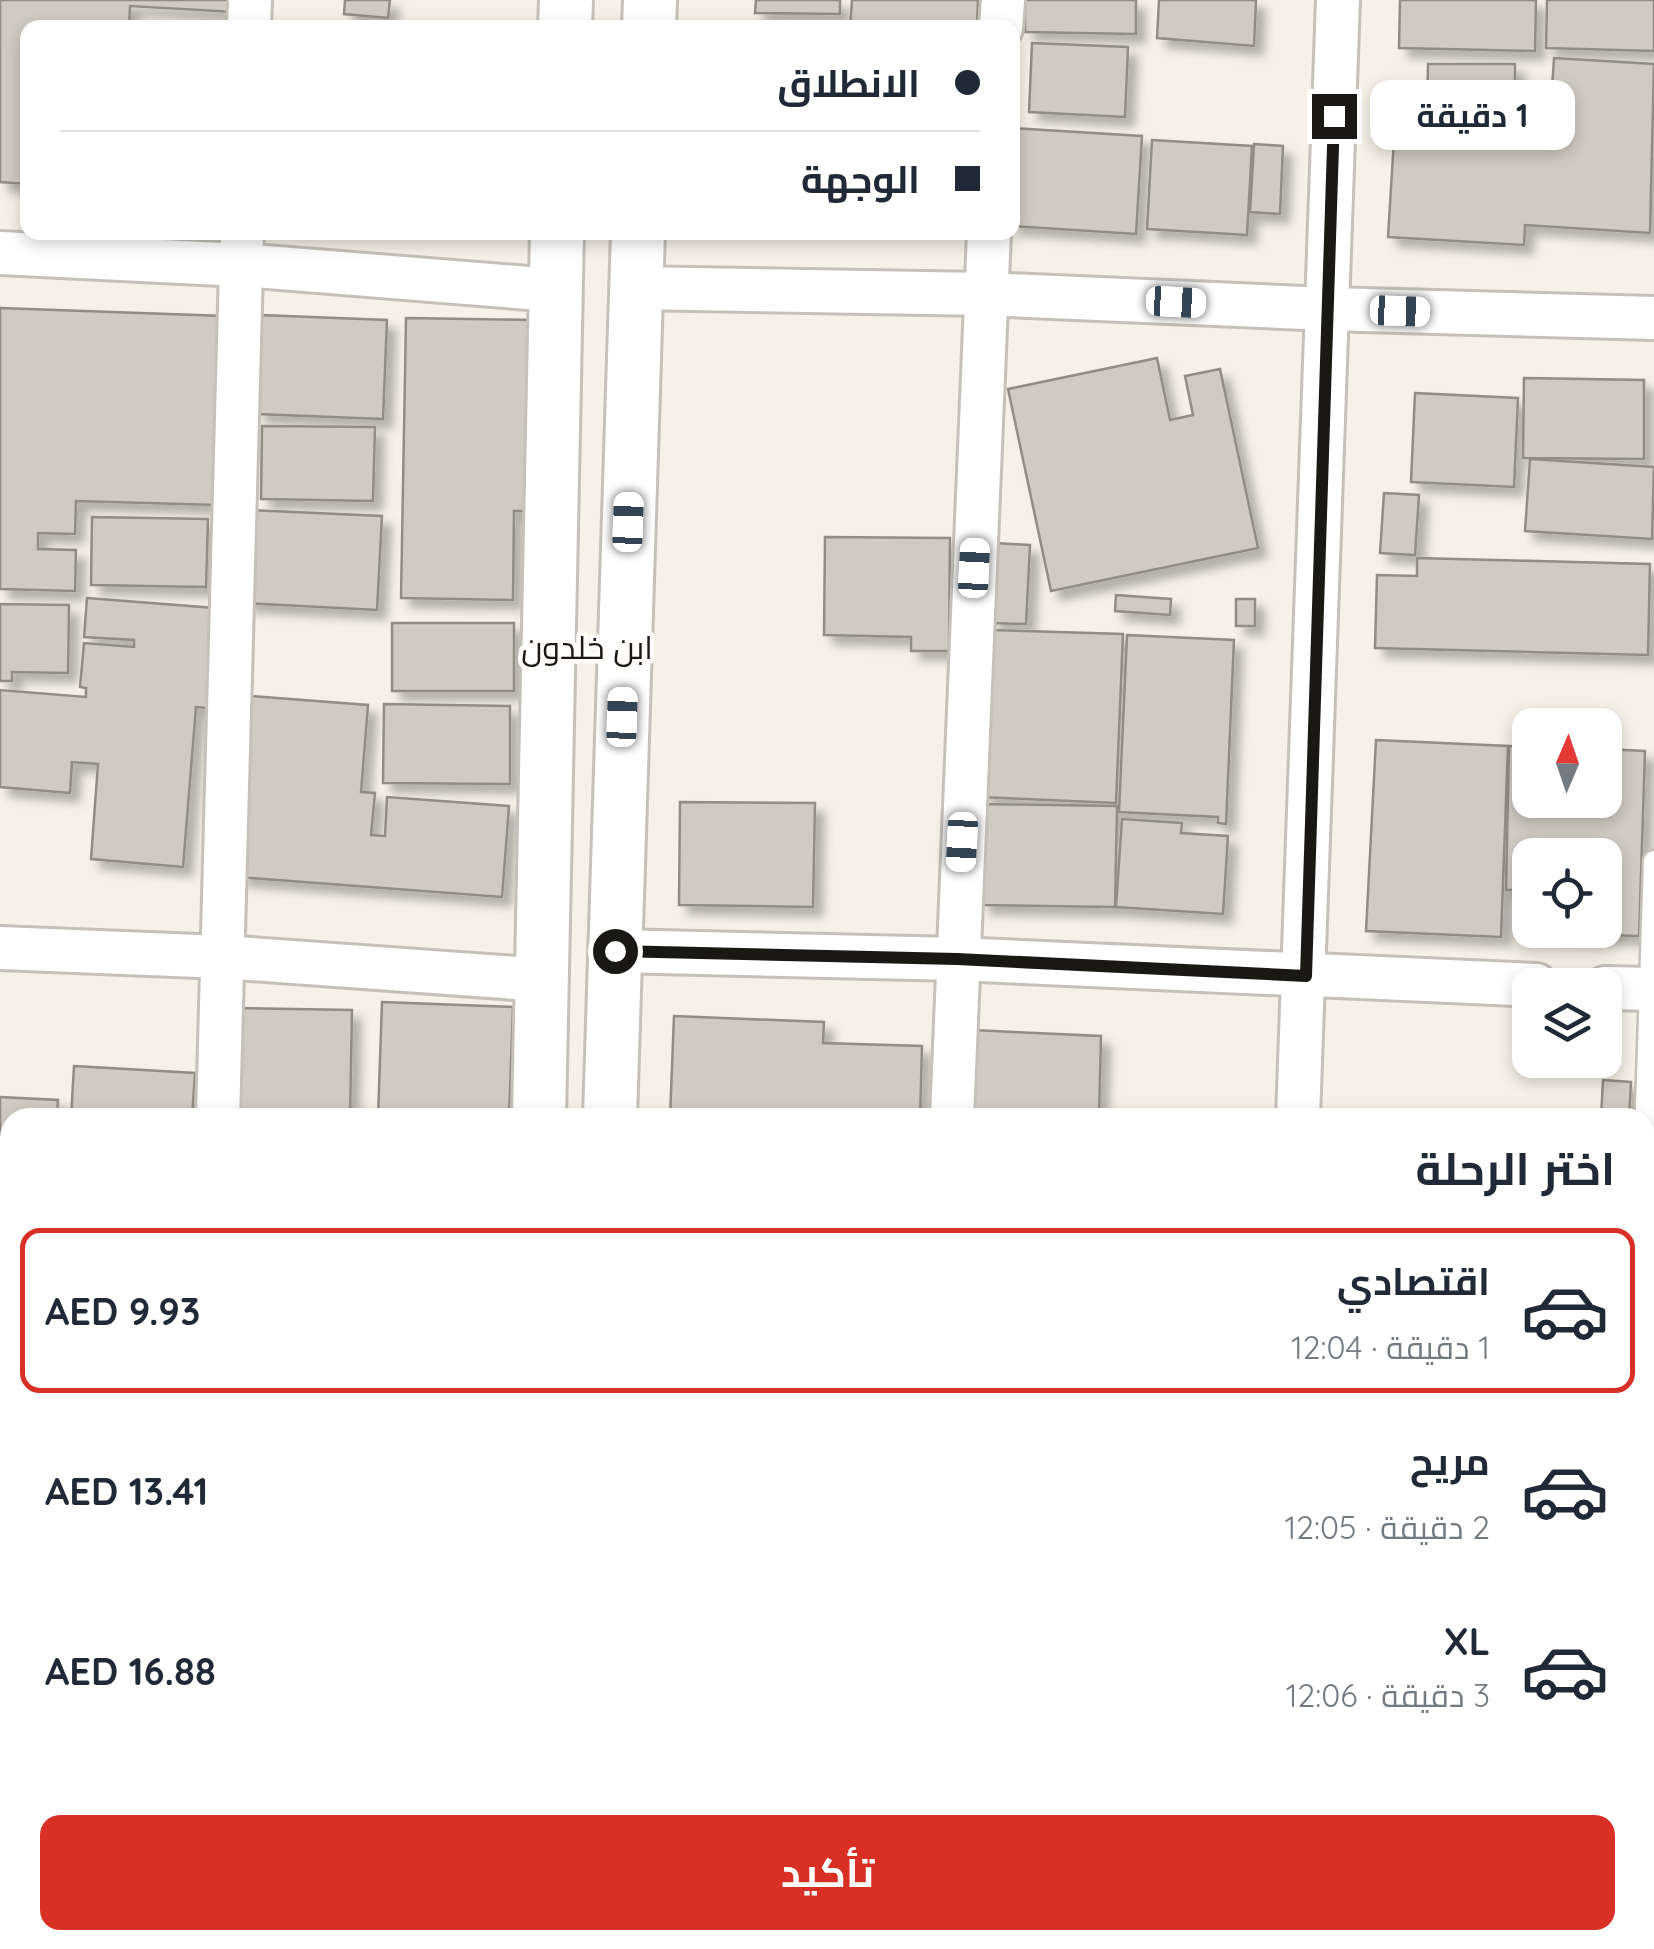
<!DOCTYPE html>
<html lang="ar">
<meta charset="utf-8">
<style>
body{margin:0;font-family:Quicksand,Cairo,sans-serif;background:#f2f2f3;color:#1f2937;direction:rtl;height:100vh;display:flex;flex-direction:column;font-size:38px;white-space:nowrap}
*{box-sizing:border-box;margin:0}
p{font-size:32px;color:#747a83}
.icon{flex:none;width:55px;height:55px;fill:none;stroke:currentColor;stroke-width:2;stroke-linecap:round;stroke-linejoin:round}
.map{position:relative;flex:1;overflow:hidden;direction:ltr}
.drawer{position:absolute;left:0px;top:1108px;width:1655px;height:842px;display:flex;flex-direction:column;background:#fff;border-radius:30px 30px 0 0;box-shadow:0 5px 15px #0003;direction:rtl}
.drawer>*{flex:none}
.banner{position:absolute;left:20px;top:20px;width:1000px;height:220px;border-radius:20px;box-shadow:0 5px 15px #0003;direction:rtl;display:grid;align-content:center;height:220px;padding:0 40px;background:#fff}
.needle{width:65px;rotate:2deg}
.tools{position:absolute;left:1512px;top:708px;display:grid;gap:20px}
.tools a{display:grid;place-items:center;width:110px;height:110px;border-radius:20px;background:#fff;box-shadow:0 5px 15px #0003;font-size:50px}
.end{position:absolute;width:45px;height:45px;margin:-22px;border:12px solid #191815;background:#fff;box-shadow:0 0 0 5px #fff}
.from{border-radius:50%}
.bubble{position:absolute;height:70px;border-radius:20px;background:#fff;box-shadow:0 5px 15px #0003;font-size:32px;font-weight:700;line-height:70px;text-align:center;direction:rtl}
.car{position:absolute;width:30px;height:60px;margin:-30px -15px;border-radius:12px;box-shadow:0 0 8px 2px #0007;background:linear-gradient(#fff 24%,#345 0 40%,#fff 0 76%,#345 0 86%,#fff 0)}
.banner b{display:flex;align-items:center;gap:35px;height:95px;font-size:38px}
.banner b+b{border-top:2px solid #e0e1e3}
.banner i{width:25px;height:25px;background:#1f2937}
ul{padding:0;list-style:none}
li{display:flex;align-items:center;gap:30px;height:165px;margin:0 20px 15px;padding:0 20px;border:5px solid transparent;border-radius:20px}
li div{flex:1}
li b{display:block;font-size:38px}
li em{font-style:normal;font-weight:700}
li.selected{border-color:#d93025}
li>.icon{width:90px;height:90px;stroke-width:1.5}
h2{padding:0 40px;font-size:45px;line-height:120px}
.button{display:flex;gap:20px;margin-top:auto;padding:20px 40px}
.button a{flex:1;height:115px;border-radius:20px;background:#d93025;color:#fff;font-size:40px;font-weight:700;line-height:115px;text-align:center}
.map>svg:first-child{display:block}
.building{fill:#cfcbc2;stroke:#918d85;stroke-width:2.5;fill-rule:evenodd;filter:url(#shadow)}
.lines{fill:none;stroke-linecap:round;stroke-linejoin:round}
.service-casing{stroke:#c5c1b8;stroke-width:25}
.minor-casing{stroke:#c5c1b8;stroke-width:48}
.tertiary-casing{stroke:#c5c1b8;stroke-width:58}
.service{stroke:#fff;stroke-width:20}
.minor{stroke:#fff;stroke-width:42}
.tertiary{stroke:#fff;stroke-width:52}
.route{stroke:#191815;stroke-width:12}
.labels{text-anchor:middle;stroke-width:9;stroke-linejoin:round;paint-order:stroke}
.neighbourhood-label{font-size:32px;fill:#191815;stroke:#fffefc}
</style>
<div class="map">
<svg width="1654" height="1949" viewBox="0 0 1654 1949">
<defs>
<filter id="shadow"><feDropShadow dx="9" dy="9" stdDeviation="5" flood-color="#0004"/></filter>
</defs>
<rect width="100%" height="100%" fill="#f5f1e7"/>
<g class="building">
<path d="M0,0H235L234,12L130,6L129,28H28V184L0,182Z"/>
<path d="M345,0H390L388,18L344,14Z"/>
<path d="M756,0H840V14L755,13Z"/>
<path d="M852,0H978L977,28H850Z"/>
<path d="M1025,0H1136V34L1025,32Z"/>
<path d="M1159,0H1256L1254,46L1157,38Z"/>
<path d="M1400,0H1536L1535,51L1399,48Z"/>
<path d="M1547,0H1654V51L1546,48Z"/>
<path d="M1032,43L1128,47L1125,117L1029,112Z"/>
<path d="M1554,58L1654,64L1650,233L1525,225L1524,245L1388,237L1394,139L1548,149Z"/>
<path d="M1428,64H1515V123L1427,122Z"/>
<path d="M1012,128L1142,136L1136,234L1012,226Z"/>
<path d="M1152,140L1252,146L1247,235L1147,229Z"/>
<path d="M1254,144L1283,146L1280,214L1250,212Z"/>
<path d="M0,308L224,316L218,505L76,501L75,534L38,533V549L76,550L75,591L0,589Z"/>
<path d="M260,315L387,320L383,419L256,414Z"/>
<path d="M406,318L536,320L532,511H514L513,600L401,598Z"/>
<path d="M1157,358L1170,420L1193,415L1185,376L1220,369L1258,548L1051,591L1008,389Z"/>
<path d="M1524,378L1644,380V459L1523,458Z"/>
<path d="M1415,393L1518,398L1514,487L1411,482Z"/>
<path d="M262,426L375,427L373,501L261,499Z"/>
<path d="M1530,459L1654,467L1652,539L1525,531Z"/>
<path d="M1384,493L1419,495L1415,555L1380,553Z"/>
<path d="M249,510L382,516L377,610L244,603Z"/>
<path d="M92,517L208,519L206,587L91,585Z"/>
<path d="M825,537L950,538L949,651H911V637L824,635Z"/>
<path d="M994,543L1030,545L1026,624L990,623Z"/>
<path d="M1417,558L1650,564L1648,655L1375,648L1377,575L1417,576Z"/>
<path d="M1116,595L1171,599L1170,615L1115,611Z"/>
<path d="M87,598L215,608L207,708L196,707L183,867L91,859L98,764L72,762L70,793L0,787V690L86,697V688L80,687L84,643L134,647V640L84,637Z"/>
<rect x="1236" y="599" width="19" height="27"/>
<path d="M0,604L69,605L68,673L12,672V681H0Z"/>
<rect x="392" y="623" width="122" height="68"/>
<path d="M989,630L1123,634L1116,803L982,797Z"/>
<path d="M1127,635L1234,640L1226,824L1218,823V817L1119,812Z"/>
<path d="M251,696L368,705L361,792L375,793L371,835L385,836L387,797L509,806L502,897L238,877Z"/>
<path d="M384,704L510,706V784L383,783Z"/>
<path d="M1376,740L1508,746L1501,937L1366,931Z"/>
<path d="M1509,746L1530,747V800H1605V749L1645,751L1639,936L1514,932L1515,890H1506ZM1530,855H1605V930H1530Z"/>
<path d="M680,802L815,803L813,907L679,905Z"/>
<path d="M983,804L1117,806L1115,907L981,905Z"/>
<path d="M1122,819L1182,823L1181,833L1228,836L1223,914L1116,907Z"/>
<path d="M382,1002L513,1007L509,1118H378Z"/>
<path d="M235,1008L352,1010L350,1118H233Z"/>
<path d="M674,1016L824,1022L823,1043L922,1046L920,1118H670Z"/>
<path d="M972,1030L1101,1036L1099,1118H969Z"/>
<path d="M74,1066L195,1073L192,1118H71Z"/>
<path d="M1603,1080L1631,1082L1629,1118H1601Z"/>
<path d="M0,1097L58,1100L57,1118H10V1243H0Z"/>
<path d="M0,1295H10V1363L0,1362Z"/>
<rect x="0" y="1374" width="10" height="68"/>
<rect x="0" y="1475" width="10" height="72"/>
<path d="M1648,1532H1654V1626H1647Z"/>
</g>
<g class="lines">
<defs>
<path id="service" d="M1645,1140L1654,861"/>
<g id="minor">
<path d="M249,28L250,0"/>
<path d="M1001,28L1003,0"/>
<path d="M0,253L241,265L554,290"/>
<path d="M635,288L985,294L1328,309L1654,318"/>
<path d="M0,948L223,957L544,980"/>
<path d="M615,951L957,959L1536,985"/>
<path d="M1605,988L1654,989"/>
<path d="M218,1118L242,232"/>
<path d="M952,1118L989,232"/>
<path d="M1298,1118L1338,0"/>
<path d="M0,1647H10"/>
<path d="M1645,1716H1654"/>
</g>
<g id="tertiary">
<path d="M565,28L566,0"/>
<path d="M649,28L650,0"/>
<path d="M539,1118L557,232"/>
<path d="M610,1118L638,232"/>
<path d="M0,1739H10"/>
<path d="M1645,1799L1654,1800"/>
<path d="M0,1877L10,1880"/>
<path d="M366,1940L422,1948"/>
<path d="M1624,1940L1645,1949"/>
<path d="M508,1949L509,1940"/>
<path d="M581,1949L583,1940"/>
<path d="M1020,1949L1075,1940"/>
</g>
</defs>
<use href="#service" class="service-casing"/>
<use href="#minor" class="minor-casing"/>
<use href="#tertiary" class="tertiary-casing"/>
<use href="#service" class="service"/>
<use href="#minor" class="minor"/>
<use href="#tertiary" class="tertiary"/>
</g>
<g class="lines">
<path class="route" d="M615,951L957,959L1306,976L1334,116"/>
</g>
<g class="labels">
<g class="neighbourhood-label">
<text x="587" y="659">ابن خلدون</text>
</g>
</g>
</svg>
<div class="tools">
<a><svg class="needle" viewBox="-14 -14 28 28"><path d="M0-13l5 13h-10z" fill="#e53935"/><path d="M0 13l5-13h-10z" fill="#747a83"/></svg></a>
<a><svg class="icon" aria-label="locate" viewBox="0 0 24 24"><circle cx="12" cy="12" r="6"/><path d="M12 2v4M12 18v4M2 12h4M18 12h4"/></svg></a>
<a><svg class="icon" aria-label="layers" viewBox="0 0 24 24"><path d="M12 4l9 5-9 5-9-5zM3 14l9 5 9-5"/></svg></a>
</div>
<i class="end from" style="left:615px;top:951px"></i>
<i class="end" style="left:1334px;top:116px"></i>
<div class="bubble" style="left:1370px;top:80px;width:205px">1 دقيقة</div>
<i class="car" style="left:1176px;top:302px;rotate:93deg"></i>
<i class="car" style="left:1400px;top:311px;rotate:92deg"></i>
<i class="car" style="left:628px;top:522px;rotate:2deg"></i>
<i class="car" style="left:974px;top:568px;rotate:3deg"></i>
<i class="car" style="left:622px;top:717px;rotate:2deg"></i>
<i class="car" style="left:962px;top:842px;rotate:183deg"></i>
<div class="banner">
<b><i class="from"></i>الانطلاق</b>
<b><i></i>الوجهة</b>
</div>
<section class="drawer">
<h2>اختر الرحلة</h2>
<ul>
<li class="selected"><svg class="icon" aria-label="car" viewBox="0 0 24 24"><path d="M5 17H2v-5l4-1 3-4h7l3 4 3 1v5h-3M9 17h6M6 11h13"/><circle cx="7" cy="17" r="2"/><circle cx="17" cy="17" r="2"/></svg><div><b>اقتصادي</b><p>1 دقيقة · 12:04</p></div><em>AED 9.93</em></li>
<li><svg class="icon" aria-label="car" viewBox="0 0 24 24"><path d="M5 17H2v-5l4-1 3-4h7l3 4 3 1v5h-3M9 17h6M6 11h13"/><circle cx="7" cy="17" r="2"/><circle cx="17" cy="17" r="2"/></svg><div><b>مريح</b><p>2 دقيقة · 12:05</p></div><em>AED 13.41</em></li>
<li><svg class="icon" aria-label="car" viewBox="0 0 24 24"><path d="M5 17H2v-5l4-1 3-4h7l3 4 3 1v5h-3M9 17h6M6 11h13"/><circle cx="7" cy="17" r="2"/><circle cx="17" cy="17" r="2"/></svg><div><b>XL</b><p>3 دقيقة · 12:06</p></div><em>AED 16.88</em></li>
</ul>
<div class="button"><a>تأكيد</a></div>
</section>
</div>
